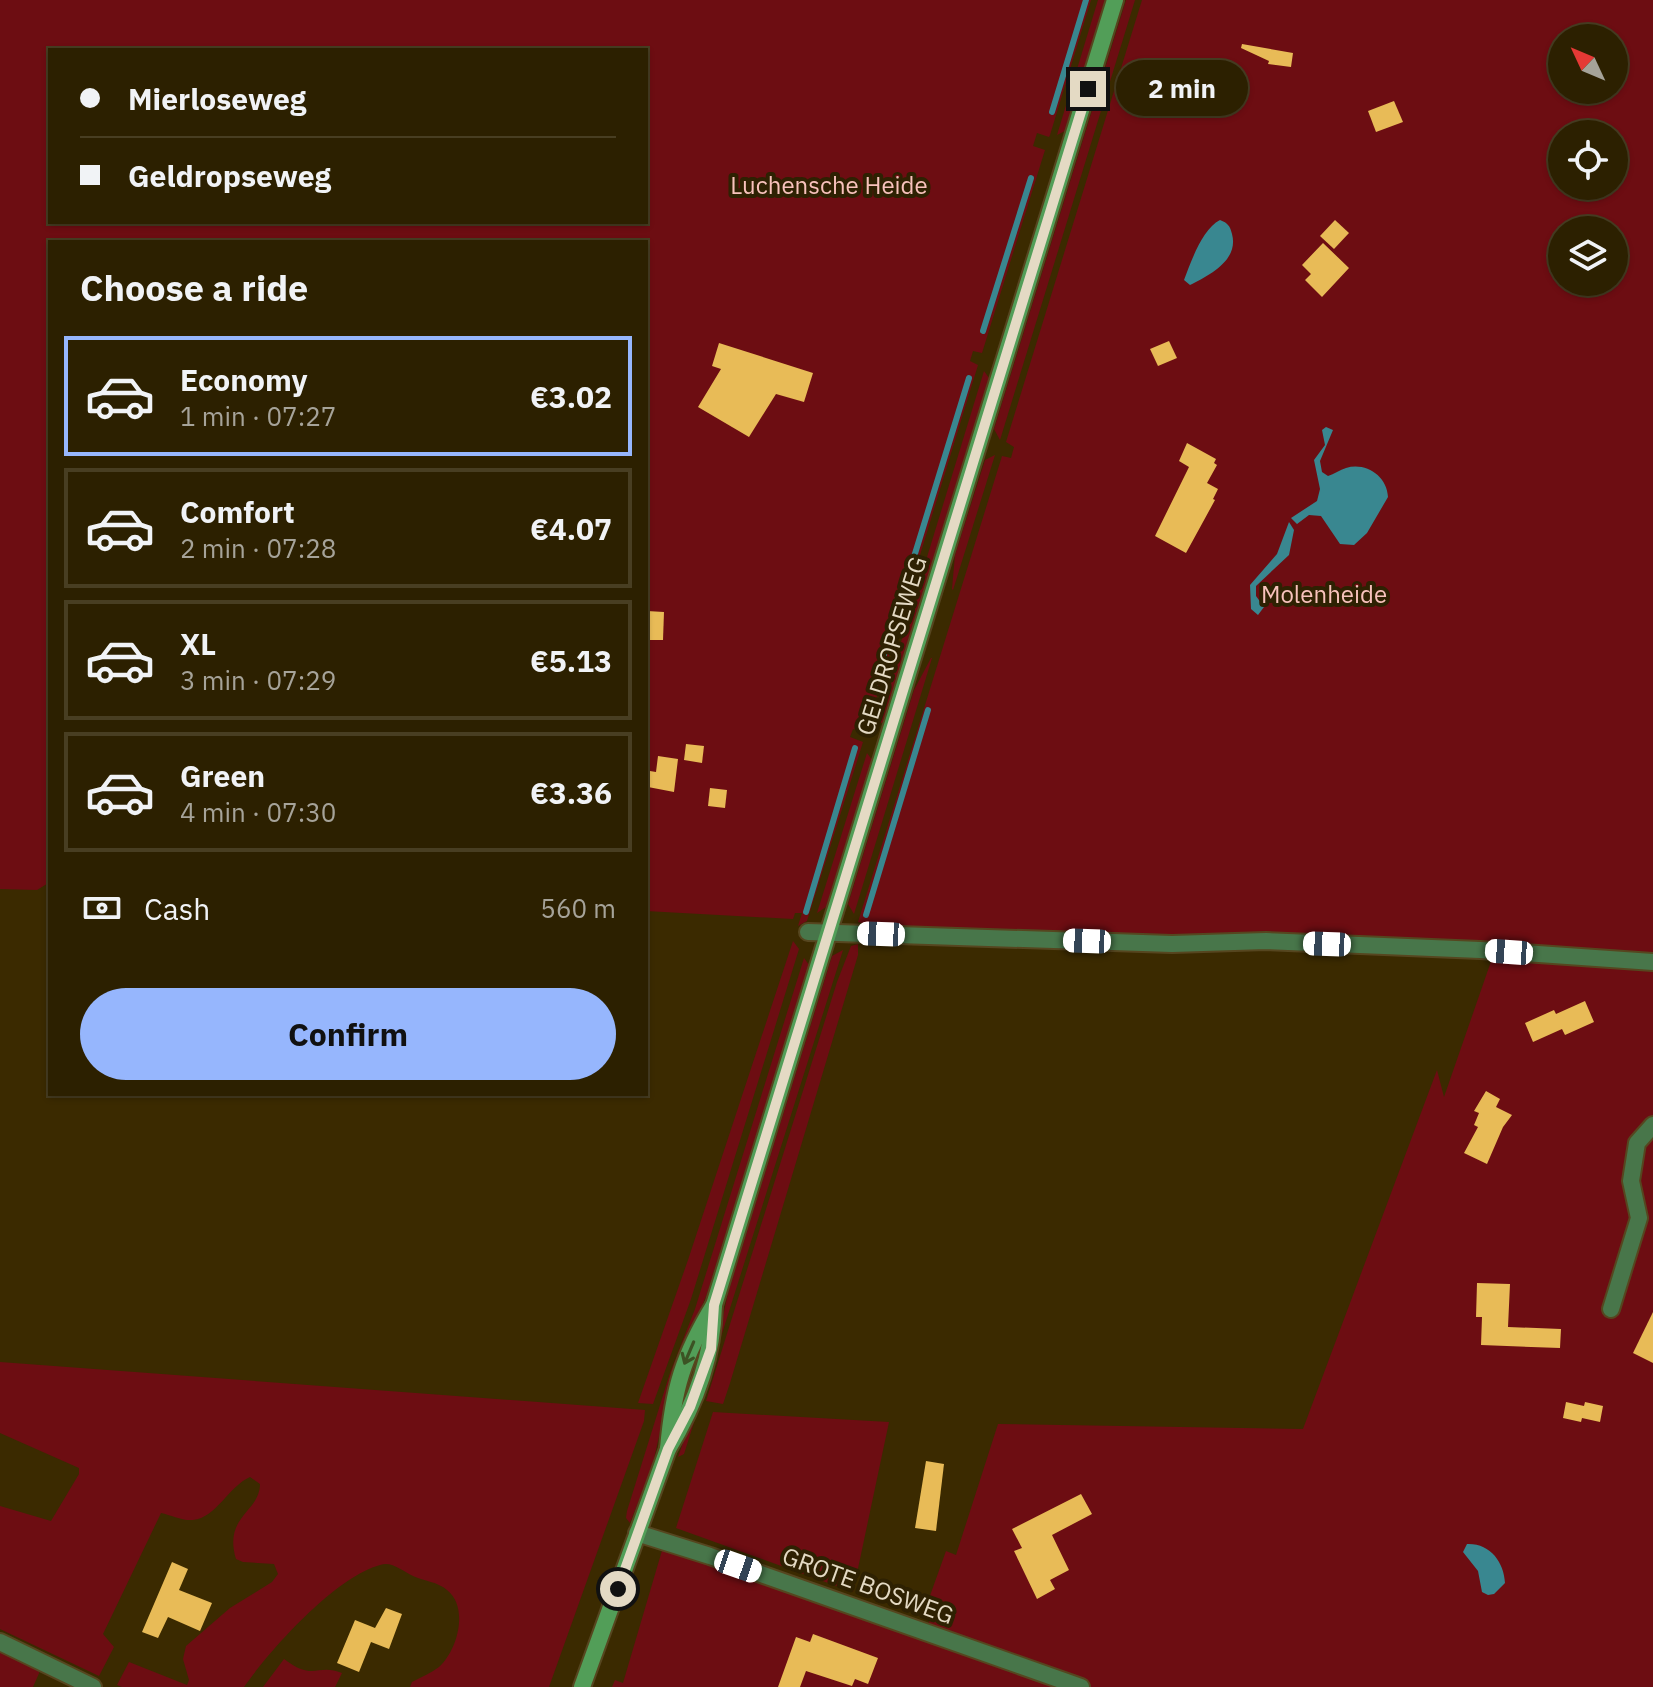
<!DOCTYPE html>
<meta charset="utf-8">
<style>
body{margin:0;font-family:"IBM Plex Sans",sans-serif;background:#382d0f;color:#f1f3f6;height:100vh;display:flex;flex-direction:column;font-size:30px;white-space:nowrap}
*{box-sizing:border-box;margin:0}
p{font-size:26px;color:#a6a399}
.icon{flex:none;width:44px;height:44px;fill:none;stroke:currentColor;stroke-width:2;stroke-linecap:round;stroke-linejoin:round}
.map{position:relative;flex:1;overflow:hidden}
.drawer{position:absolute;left:48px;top:240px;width:600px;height:856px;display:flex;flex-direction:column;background:#2c2000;border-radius:0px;box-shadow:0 2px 6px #0004,0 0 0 2px #483e22}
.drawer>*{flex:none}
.guide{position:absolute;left:48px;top:48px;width:600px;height:176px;border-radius:0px;box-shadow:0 2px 6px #0004,0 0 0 2px #483e22;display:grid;align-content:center;height:176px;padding:0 32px;background:#2c2000}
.needle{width:52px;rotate:314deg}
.tools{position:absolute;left:1548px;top:24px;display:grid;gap:16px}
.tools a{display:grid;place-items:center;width:80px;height:80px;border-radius:50%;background:#2c2000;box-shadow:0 2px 6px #0004,0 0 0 2px #483e22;font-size:40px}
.end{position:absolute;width:36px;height:36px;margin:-18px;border:10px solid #e4dac4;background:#111;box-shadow:0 0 0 4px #111}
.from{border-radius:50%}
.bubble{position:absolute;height:56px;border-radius:28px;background:#2c2000;box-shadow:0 2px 6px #0004,0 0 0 2px #483e22;font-size:26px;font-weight:800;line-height:56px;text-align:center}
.car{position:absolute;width:24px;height:48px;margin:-24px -12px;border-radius:10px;box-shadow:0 0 6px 2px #0007;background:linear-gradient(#fff 24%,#345 0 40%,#fff 0 76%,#345 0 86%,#fff 0)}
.guide b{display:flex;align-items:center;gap:28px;height:76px;font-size:30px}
.guide b+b{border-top:2px solid #483e22}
.guide i{width:20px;height:20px;background:#f1f3f6}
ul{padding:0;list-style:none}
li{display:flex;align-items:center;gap:24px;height:120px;margin:0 16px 12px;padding:0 16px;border:4px solid #483e22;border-radius:0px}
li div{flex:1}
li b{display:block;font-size:30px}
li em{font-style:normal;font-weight:800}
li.on{border-color:#96b6fd}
li>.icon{width:72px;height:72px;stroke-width:1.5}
h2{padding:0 32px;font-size:36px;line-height:96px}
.pay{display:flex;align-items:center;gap:20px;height:88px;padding:0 32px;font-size:30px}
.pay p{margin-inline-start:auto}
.action{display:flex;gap:16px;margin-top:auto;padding:16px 32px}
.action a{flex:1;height:92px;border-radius:48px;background:#96b6fd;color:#111;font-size:32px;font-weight:800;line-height:92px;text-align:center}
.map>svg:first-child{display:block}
.green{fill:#6d0d12;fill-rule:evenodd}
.water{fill:#398790}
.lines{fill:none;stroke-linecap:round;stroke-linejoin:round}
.stream{stroke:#398790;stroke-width:6}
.building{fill:#e8bb57}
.minor-casing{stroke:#56461f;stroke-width:20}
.secondary-casing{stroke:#56461f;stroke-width:20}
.minor{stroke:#48764a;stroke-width:16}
.secondary{stroke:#529e58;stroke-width:16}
.oneway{stroke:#3c5324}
.route{stroke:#e4dac4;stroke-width:10}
.labels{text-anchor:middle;stroke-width:8;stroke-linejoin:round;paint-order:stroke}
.park-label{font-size:24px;fill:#f8c2bc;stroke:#2e2102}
.street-label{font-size:24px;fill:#e4dac4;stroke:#2e2102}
</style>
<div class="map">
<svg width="1653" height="1687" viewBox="0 0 1653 1687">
<rect width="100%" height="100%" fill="#3b2a00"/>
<g class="green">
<path d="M0,0H1091L1050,135L1049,137L1037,133L1033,146L1045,150L982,353L973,351L970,361L978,365L866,732L853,729L850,737L863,742L807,921L798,926L802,913H795L793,919L646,911V242H50V882L37,890L0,889ZM50,50H646V222H50Z"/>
<path d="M1098,0H1105L1065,131L1057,135Z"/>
<path d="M1126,0H1135L1000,440L994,429Z"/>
<path d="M1142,0H1653V1687H612L615,1680L623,1683L666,1537L927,1626L930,1620L922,1618L946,1551L956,1555L998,1424L1303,1429L1437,1070L1444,1097L1496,947L864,928L865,924L858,922L1002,456L1011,458L1014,447L1006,442ZM1562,38H1614V90H1562ZM1562,134H1614V186H1562ZM1562,230H1614V282H1562Z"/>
<path d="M984,371L989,378L883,722L875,727Z"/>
<path d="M995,455L953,590L952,589L955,555L985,460Z"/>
<path d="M931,658H932L854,914L848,904L914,690Z"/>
<path d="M867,753L872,760L826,907L817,913Z"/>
<path d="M793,941L799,949L691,1299L653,1404L638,1403L688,1260Z"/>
<path d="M858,944V955L730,1383L723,1404L706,1401L837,982L851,946Z"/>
<path d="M843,950L684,1454L678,1457L716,1349L728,1293L832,956Z"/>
<path d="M804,958L809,965L707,1294L672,1378L652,1468L630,1523L626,1518L627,1511L670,1373L695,1309Z"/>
<path d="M0,1362L645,1410L644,1421L549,1687H410L412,1682C421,1677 431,1673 439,1667C458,1650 469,1607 447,1590C438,1582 424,1581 413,1576C402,1571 392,1561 380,1565C335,1577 270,1650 244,1687H122L117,1685L129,1662L187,1685L189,1680L183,1659L186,1646L230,1608L272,1582L278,1574L274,1564L243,1562L236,1559C223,1516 260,1512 260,1484L250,1477C229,1486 216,1518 193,1520C182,1521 171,1515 161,1513L103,1634L114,1647L99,1676L0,1629V1506L51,1521L79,1474V1468L0,1433Z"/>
<path d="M713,1412L889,1422L853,1592L676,1528Z"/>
<path d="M0,1652L40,1671L33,1687H0Z"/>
<path d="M284,1659C314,1682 317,1663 342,1673L335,1687H263Z"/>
</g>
<g class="water">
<path d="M1220,220C1228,223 1230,226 1232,234C1239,260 1210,275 1190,285L1184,280C1191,262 1202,229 1220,220Z"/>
<path d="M1326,427L1333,430L1320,461L1322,472L1328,476C1334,474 1340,470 1346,468C1366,462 1387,476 1388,497L1367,533L1354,545L1340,544L1321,516L1309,515L1297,524L1291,518L1317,501L1320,489L1314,460L1325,445L1322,430Z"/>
<path d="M1289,522L1294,530L1289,555L1256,586V596L1264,607L1258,615L1251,609L1250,585L1277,554Z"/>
<path d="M1467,1544C1490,1543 1504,1562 1505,1583L1494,1594L1488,1595L1482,1592L1478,1571L1463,1552Z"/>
</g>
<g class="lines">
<g class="stream">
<path d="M1052,112L1086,0"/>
<path d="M983,331L1031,178"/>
<path d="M874,687L969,378"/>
<path d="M806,912L855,748"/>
<path d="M866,915L928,710"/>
</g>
</g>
<g class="building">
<path d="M1242,44L1293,53L1291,67L1268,64L1269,61L1241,48Z"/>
<path d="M1394,101L1403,122L1376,132L1368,111Z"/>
<path d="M1335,220L1349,233L1334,249L1320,236Z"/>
<path d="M1323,243L1349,268L1322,297L1305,280L1311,274L1302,265Z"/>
<path d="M1169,341L1177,358L1158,366L1150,349Z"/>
<path d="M719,343L813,373L804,402L776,394L749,437L698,407L721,369L712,366Z"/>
<path d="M1187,443L1216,459L1214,463L1217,465L1207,483L1218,489L1213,499L1215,500L1186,553L1155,536L1189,467L1179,461Z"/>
<path d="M647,611L664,612L663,640H646Z"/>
<path d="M686,744L704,746L702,763L684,760Z"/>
<path d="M658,756L678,759L674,792L648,787L650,771L656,772Z"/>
<path d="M710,788L727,790L725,808L708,806Z"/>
<path d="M1585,1001L1594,1022L1565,1035L1562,1029L1533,1042L1525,1023L1554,1010L1556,1014Z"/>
<path d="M1486,1091L1500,1099L1496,1107L1512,1115L1503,1127L1487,1164L1464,1153L1478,1127L1474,1125L1479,1113L1474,1111Z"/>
<path d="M1477,1283L1510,1284L1508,1327L1561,1329L1560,1348L1481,1345L1482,1317H1476Z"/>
<path d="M1653,1312V1363L1633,1353Z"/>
<path d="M1566,1402L1584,1406L1585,1402L1603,1406L1600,1422L1582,1418L1581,1422L1563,1418Z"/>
<path d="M926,1461L944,1464L936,1531L915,1528Z"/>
<path d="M1081,1494L1092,1514L1052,1535L1069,1570L1050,1580L1055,1589L1037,1599L1014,1551L1022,1548L1012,1529Z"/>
<path d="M172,1562L188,1569L179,1590L212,1603L200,1631L168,1617L158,1638L142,1632Z"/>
<path d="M386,1608L402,1614L389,1649L371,1642L359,1672L337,1663L355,1620L375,1628Z"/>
<path d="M813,1634L878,1658L868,1684L855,1679L852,1686L806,1671L800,1687H778L796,1637L810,1642Z"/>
</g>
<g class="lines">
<defs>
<g id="minor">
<path d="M808,932L1172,944L1266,941L1480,950L1653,962"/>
<path d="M1611,1309L1639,1218L1631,1181L1637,1143L1653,1125"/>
<path d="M637,1533L710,1556L1081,1687"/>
<path d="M0,1642L93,1687"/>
</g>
<g id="secondary">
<path d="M668,1449C673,1390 683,1356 714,1305L1115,0"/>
<path d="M582,1687L668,1449C695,1405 713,1357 714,1305"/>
</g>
</defs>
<use href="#minor" class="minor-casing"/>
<use href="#secondary" class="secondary-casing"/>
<use href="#minor" class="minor"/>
<use href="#secondary" class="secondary"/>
</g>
<defs><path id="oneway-shaft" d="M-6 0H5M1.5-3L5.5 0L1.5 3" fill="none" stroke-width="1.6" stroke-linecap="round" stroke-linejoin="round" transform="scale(2)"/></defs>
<use class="oneway" href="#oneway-shaft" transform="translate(689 1353) rotate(113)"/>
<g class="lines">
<path class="route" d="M618,1589L668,1449L690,1407L711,1349L714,1305L1088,89"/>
</g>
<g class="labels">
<g class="park-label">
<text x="829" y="194">Luchensche Heide</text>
<text x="1324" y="603">Molenheide</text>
</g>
<g class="street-label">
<text transform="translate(892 646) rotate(-73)" y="8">GELDROPSEWEG</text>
<text transform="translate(868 1586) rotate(20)" y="8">GROTE BOSWEG</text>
</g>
</g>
</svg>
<div class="tools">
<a><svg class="needle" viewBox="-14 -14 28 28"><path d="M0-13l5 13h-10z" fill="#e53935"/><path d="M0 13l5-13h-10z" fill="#a6a399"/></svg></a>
<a><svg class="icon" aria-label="locate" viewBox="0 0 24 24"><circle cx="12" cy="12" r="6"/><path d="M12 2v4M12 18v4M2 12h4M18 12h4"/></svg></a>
<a><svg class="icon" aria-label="layers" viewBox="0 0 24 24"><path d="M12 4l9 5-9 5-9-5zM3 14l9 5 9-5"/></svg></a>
</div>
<i class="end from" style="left:618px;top:1589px"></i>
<i class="end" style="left:1088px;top:89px"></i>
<div class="bubble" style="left:1116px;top:60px;width:132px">2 min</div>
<i class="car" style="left:881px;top:934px;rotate:272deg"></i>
<i class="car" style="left:1087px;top:941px;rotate:272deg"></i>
<i class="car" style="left:1327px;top:944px;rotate:272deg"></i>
<i class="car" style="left:1509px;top:952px;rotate:274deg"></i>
<i class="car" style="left:738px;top:1566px;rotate:109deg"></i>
<div class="guide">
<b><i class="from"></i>Mierloseweg</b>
<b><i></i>Geldropseweg</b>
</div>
<section class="drawer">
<h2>Choose a ride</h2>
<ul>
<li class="on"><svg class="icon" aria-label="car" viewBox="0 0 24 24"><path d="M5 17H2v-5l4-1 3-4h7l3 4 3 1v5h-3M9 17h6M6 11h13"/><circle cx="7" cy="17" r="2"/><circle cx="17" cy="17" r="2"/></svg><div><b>Economy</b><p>1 min · 07:27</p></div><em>€3.02</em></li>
<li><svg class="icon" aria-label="car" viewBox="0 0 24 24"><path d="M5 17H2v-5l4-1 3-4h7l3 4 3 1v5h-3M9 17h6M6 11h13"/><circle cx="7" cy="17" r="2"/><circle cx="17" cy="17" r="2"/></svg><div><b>Comfort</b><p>2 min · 07:28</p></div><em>€4.07</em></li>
<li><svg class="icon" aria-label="car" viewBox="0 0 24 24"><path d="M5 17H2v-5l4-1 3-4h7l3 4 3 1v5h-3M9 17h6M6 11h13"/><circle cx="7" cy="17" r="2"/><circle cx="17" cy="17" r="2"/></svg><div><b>XL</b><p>3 min · 07:29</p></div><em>€5.13</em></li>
<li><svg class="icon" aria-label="car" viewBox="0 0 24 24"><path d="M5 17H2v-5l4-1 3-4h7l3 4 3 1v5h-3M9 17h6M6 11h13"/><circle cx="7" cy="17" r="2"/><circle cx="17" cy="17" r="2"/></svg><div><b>Green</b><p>4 min · 07:30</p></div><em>€3.36</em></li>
</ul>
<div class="pay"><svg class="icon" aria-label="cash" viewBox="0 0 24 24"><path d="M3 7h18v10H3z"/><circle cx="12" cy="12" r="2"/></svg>Cash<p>560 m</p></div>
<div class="action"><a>Confirm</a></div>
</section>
</div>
